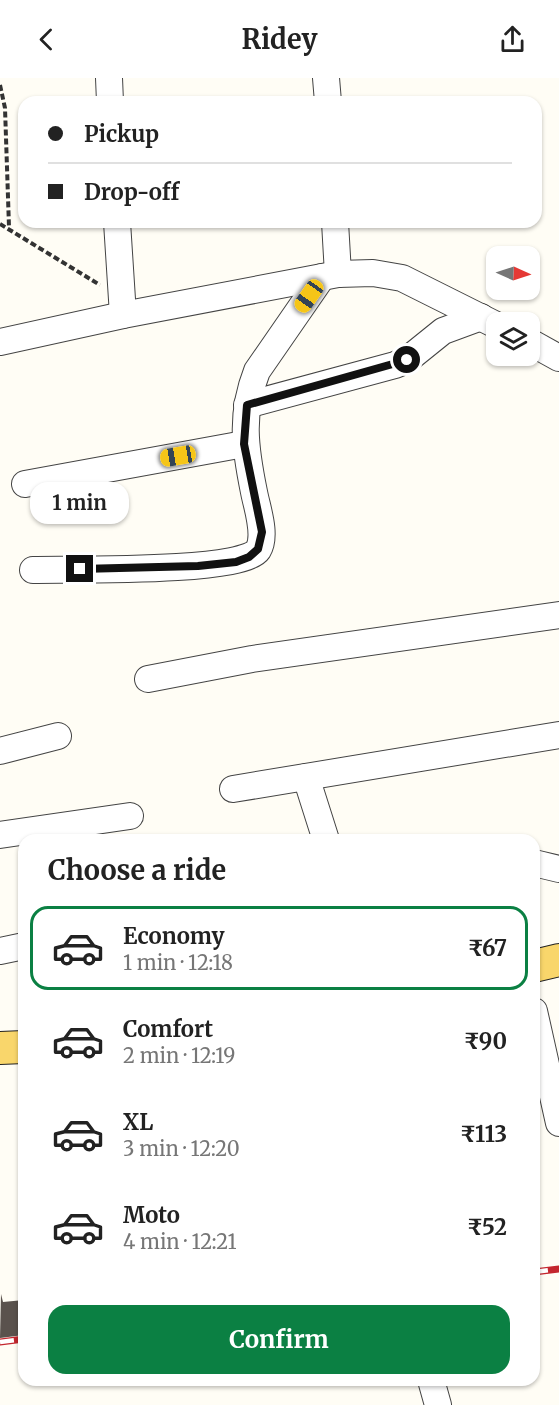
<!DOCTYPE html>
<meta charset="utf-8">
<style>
body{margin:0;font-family:Merriweather,serif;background:#f2f2f2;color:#222;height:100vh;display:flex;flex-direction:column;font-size:22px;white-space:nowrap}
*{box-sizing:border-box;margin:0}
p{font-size:20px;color:#767676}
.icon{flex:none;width:33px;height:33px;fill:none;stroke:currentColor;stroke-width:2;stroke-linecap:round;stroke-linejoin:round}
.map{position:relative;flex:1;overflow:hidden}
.side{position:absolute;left:18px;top:756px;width:522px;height:552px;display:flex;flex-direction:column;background:#fff;border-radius:18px;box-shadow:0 2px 4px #0004}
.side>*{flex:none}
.top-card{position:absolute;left:18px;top:18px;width:524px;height:132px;border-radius:18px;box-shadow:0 2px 4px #0004;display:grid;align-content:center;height:132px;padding:0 30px;background:#fff}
.needle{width:39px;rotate:93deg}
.controls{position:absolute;left:486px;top:168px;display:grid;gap:12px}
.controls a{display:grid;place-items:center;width:54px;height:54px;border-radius:12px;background:#fff;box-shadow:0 2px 4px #0004;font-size:30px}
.end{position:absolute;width:27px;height:27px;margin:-14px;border:8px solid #111;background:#fff;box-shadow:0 0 0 3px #fff}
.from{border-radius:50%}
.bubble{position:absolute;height:42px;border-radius:18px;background:#fff;box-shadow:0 2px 4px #0004;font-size:20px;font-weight:700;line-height:42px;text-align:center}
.car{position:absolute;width:18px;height:36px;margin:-18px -9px;border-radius:8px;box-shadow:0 0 4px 2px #0007;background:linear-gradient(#f5c518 24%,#345 0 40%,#f5c518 0 76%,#345 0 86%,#f5c518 0)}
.top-card b{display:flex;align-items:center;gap:21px;height:57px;font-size:22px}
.top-card b+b{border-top:2px solid #e0e0e0}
.top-card i{width:15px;height:15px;background:#222}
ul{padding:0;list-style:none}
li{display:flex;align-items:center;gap:18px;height:84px;margin:0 12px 9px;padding:0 18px;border:3px solid transparent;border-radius:18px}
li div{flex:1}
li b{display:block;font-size:22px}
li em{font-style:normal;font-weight:700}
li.selected{border-color:#0b8043}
li>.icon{width:54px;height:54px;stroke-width:1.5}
h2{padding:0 30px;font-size:27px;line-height:72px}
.cta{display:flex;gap:12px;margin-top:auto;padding:12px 30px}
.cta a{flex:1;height:69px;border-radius:18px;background:#0b8043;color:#fff;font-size:24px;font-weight:700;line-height:69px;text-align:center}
header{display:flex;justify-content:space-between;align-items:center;height:78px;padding:0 30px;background:#fff;font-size:27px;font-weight:700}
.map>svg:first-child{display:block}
.building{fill:#5a524d}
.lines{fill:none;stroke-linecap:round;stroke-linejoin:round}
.minor-casing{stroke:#444;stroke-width:28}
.major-casing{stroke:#222;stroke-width:34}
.path{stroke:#333;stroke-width:4;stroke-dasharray:6 3;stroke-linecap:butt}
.minor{stroke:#fff;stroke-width:26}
.major{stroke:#f9d66b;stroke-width:32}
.rail-casing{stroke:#c4262e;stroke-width:7}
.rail{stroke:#fff;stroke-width:4.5;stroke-dasharray:14;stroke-linecap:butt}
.route{stroke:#111;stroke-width:8}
</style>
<header><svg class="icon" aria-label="back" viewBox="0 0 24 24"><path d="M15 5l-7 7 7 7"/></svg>Ridey<svg class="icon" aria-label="share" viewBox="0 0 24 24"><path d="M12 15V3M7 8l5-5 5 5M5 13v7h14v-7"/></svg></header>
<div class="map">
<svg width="559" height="1327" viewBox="0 0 559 1327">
<rect width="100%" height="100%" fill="#fffdf5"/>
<path class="building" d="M1,1216L3,1224L24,1222V1257L0,1260Z"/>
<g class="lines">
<defs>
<g id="minor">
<path d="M109,0L110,24"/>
<path d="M326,0L328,24"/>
<path d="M117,144L123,237"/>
<path d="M335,144L338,196"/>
<path d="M0,264L123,237L338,196L373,195L402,200L496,247"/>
<path d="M530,264L559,280"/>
<path d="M247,327L395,287L407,282L443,253L481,239"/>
<path d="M25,406L244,366"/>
<path d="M33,492C67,491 243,495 258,472C267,457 257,430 254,414C245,370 240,336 257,293L322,199"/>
<path d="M148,601L252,581L559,537"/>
<path d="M0,673L58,658"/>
<path d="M306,699L326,762"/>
<path d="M233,711L559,657"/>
<path d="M0,757L130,738"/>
<path d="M534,785L559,791"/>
<path d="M0,873L24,868"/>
<path d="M534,933L559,1045"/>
<path d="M431,1302L438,1327"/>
</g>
<g id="major">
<path d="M534,888L559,882"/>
<path d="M0,970L24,969"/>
</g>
</defs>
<use href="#minor" class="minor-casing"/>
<use href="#major" class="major-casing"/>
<g class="path">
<path d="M0,7L5,30L9,149"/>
<path d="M0,146L100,207"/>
</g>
<use href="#minor" class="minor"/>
<use href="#major" class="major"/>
<defs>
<g id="rail">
<path d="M534,1194L559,1191"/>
<path d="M0,1264L24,1261"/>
</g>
</defs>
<use href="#rail" class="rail-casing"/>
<use href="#rail" class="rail"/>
</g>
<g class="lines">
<path class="route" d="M80,491L198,488L236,484L249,479L258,471L262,454L244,366L247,327L407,282"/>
</g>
</svg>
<div class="controls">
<a><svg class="needle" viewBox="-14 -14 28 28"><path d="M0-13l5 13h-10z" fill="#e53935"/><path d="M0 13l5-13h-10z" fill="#767676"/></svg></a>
<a><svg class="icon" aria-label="layers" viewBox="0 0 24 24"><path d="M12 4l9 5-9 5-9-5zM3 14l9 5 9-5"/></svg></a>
</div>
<i class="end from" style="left:407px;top:282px"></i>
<i class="end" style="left:80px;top:491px"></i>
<div class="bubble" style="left:30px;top:404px;width:99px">1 min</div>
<i class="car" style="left:309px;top:218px;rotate:215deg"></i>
<i class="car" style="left:178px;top:378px;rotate:260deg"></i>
<div class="top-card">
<b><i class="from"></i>Pickup</b>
<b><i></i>Drop-off</b>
</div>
<section class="side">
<h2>Choose a ride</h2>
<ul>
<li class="selected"><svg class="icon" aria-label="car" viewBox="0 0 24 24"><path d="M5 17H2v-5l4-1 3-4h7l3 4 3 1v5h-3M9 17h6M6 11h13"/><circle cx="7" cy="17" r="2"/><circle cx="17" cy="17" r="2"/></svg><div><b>Economy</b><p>1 min · 12:18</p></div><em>₹67</em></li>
<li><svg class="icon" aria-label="car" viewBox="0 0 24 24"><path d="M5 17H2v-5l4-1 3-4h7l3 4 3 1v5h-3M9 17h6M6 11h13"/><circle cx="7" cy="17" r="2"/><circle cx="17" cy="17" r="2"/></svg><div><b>Comfort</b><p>2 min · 12:19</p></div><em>₹90</em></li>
<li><svg class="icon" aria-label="car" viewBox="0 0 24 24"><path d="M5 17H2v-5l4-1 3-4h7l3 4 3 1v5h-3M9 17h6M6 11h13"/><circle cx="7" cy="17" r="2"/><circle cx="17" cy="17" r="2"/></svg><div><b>XL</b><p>3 min · 12:20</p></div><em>₹113</em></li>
<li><svg class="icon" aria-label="car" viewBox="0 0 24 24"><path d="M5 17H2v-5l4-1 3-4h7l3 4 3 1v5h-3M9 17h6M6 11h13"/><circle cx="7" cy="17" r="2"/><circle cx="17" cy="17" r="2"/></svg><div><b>Moto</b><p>4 min · 12:21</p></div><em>₹52</em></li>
</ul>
<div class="cta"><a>Confirm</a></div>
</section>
</div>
